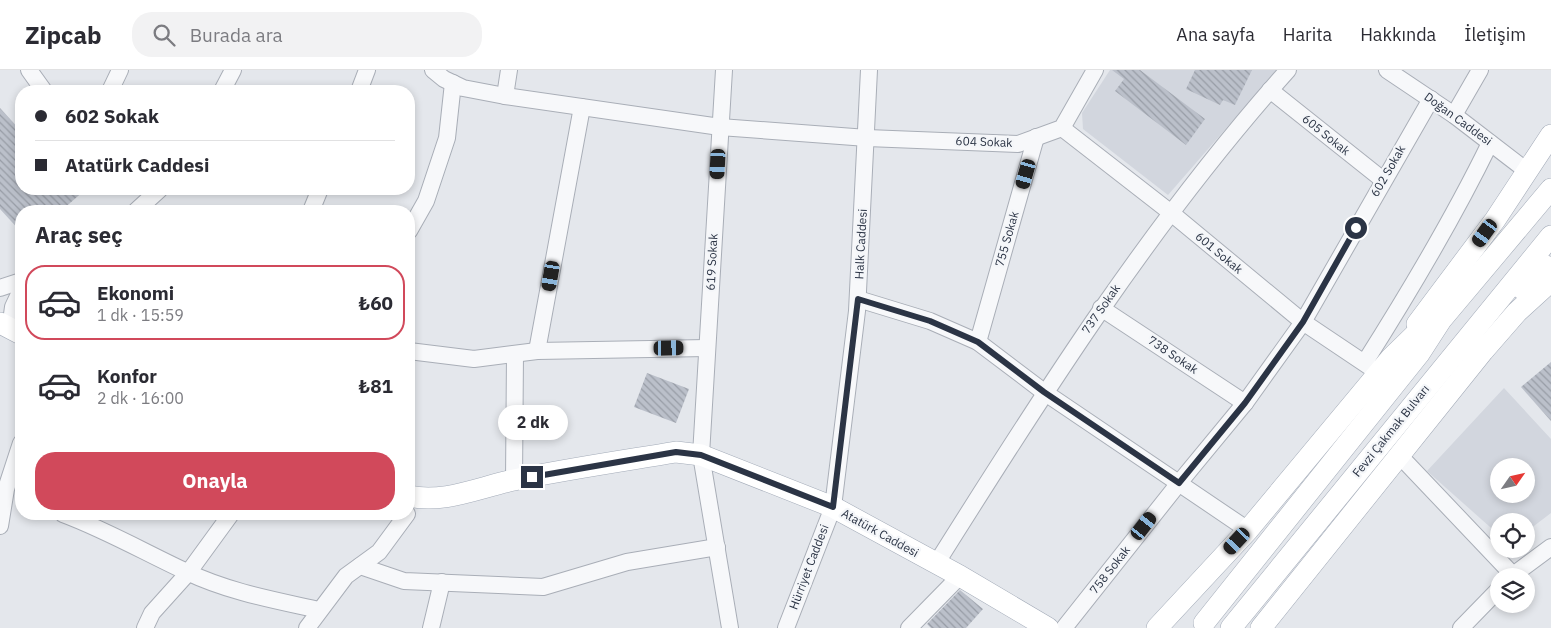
<!DOCTYPE html>
<html lang="tr">
<meta charset="utf-8">
<style>
body{margin:0;font-family:"IBM Plex Sans",sans-serif;background:#f2f2f3;color:#2b2b33;height:100vh;display:flex;flex-direction:column;font-size:19px;white-space:nowrap}
*{box-sizing:border-box;margin:0}
p{font-size:16px;color:#7c7c81}
.icon{flex:none;width:28px;height:28px;fill:none;stroke:currentColor;stroke-width:2;stroke-linecap:round;stroke-linejoin:round}
.map{position:relative;flex:1;overflow:hidden}
.drawer{position:absolute;left:15px;top:135px;width:400px;height:315px;display:flex;flex-direction:column;background:#fff;border-radius:20px;box-shadow:0 2px 8px #0003}
.drawer>*{flex:none}
.hud{position:absolute;left:15px;top:15px;width:400px;height:110px;border-radius:20px;box-shadow:0 2px 8px #0003;display:grid;align-content:center;height:110px;padding:0 20px;background:#fff}
.needle{width:32px;rotate:56deg}
.tools{position:absolute;left:1490px;top:388px;display:grid;gap:10px}
.tools a{display:grid;place-items:center;width:45px;height:45px;border-radius:50%;background:#fff;box-shadow:0 2px 8px #0003;font-size:25px}
.end{position:absolute;width:22px;height:22px;margin:-11px;border:6px solid #2b3445;background:#fff;box-shadow:0 0 0 2px #fff}
.from{border-radius:50%}
.bubble{position:absolute;height:35px;border-radius:18px;background:#fff;box-shadow:0 2px 8px #0003;font-size:16px;font-weight:700;line-height:35px;text-align:center}
.car{position:absolute;width:15px;height:30px;margin:-15px -8px;border-radius:6px;box-shadow:0 0 4px 1px #0007;background:linear-gradient(#222 24%,#8ab4d8 0 40%,#222 0 76%,#8ab4d8 0 86%,#222 0)}
.hud b{display:flex;align-items:center;gap:18px;height:48px;font-size:19px}
.hud b+b{border-top:1px solid #e1e1e2}
.hud i{width:12px;height:12px;background:#2b2b33}
ul{padding:0;list-style:none}
li{display:flex;align-items:center;gap:15px;height:75px;margin:0 10px 8px;padding:0 10px;border:2px solid transparent;border-radius:20px}
li div{flex:1}
li b{display:block;font-size:19px}
li em{font-style:normal;font-weight:700}
li.on{border-color:#d1495b}
li>.icon{width:45px;height:45px;stroke-width:1.5}
h2{padding:0 20px;font-size:22px;line-height:60px}
.button{display:flex;gap:10px;margin-top:auto;padding:10px 20px}
.button a{flex:1;height:58px;border-radius:20px;background:#d1495b;color:#fff;font-size:20px;font-weight:700;line-height:58px;text-align:center}
header{display:flex;align-items:center;gap:30px;box-sizing:border-box;height:70px;padding:0 25px;background:#fff;border-bottom:1px solid #e1e1e2}
header strong{font-size:24px}
nav{display:flex;gap:28px;margin-inline-start:auto;font-size:18px}
.search{width:350px;height:45px;background:#f2f2f3;display:flex;align-items:center;gap:12px;box-sizing:border-box;padding:0 18px;border-radius:20px;color:#7c7c81;font-size:19px}
.map>svg:first-child{display:block}
.built{fill:#d2d6de;fill-rule:evenodd}
.building{fill:url(#building-back-hatch)}
.lines{fill:none;stroke-linecap:round;stroke-linejoin:round}
.minor-casing{stroke:#a9aeb7;stroke-width:18}
.major-casing{stroke:#a3abb8;stroke-width:22}
.minor{stroke:#f7f8fa;stroke-width:16}
.major{stroke:#fff;stroke-width:21}
.route{stroke:#2b3445;stroke-width:6}
.labels{text-anchor:middle;stroke-width:4.5;stroke-linejoin:round;paint-order:stroke}
.street-label{font-size:12px;fill:#2b3445;stroke:#f4f6f9}
</style>
<header>
<strong>Zipcab</strong>
<div class="search"><svg class="icon" aria-label="search" viewBox="0 0 24 24"><circle cx="10" cy="10" r="6"/><path d="M15 15l6 6"/></svg>Burada ara</div>
<nav><a>Ana sayfa</a><a>Harita</a><a>Hakkında</a><a>İletişim</a></nav>
</header>
<div class="map">
<svg width="1551" height="558" viewBox="0 0 1551 558">
<defs>
<pattern id="building-back-hatch" width="6" height="6" patternUnits="userSpaceOnUse" patternTransform="scale(1.25)"><rect width="6" height="6" fill="#bbc0ca"/><path d="M-1 5l2 2M0 0l6 6M5-1l2 2" fill="none" stroke="#989da6"/></pattern>
</defs>
<rect width="100%" height="100%" fill="#e4e7ec"/>
<g class="built">
<path d="M1110,0H1277L1168,125L1083,59L1082,43Z"/>
<path d="M1504,318L1551,369V443L1526,462V451H1499V465L1427,401ZM1499,396H1526V424H1499Z"/>
</g>
<g class="building">
<path d="M1112,0H1140L1205,49L1186,75L1115,21L1124,9Z"/>
<path d="M1195,0H1252L1235,35L1223,30L1220,35L1186,19Z"/>
<path d="M0,38L21,61V119H86L61,141H21V162L0,139Z"/>
<path d="M1551,292V351L1521,317Z"/>
<path d="M647,303L689,319L676,353L634,337Z"/>
<path d="M960,520L983,539L966,558H931L927,554Z"/>
</g>
<g class="lines">
<defs>
<g id="minor">
<path d="M29,0L44,21"/>
<path d="M433,0L444,9L463,18L505,26L720,57L867,68L1018,74L1062,58L1095,0"/>
<path d="M724,0L701,385L730,558"/>
<path d="M1387,0L1454,45L1527,101"/>
<path d="M1270,20L1383,110"/>
<path d="M110,21L120,0"/>
<path d="M222,21L233,0"/>
<path d="M359,21L367,0"/>
<path d="M505,26L509,0"/>
<path d="M1454,45L1480,0"/>
<path d="M1062,58L1170,142L1303,252L1379,303"/>
<path d="M136,141L160,119"/>
<path d="M311,141L320,119"/>
<path d="M409,161L426,131L447,68L453,13"/>
<path d="M0,218L21,211"/>
<path d="M858,229L930,251L978,272L1044,322L1248,460"/>
<path d="M1101,238L1245,333"/>
<path d="M10,259L13,237L21,220"/>
<path d="M978,272L1036,67"/>
<path d="M409,281L474,289L537,281L707,278"/>
<path d="M537,281L582,37"/>
<path d="M1365,292C1410,221 1453,149 1490,73"/>
<path d="M1399,385L1513,505"/>
<path d="M514,410L515,284"/>
<path d="M63,444C106,460 146,483 187,502C229,522 274,530 319,540"/>
<path d="M0,456L6,419L21,373"/>
<path d="M936,494C1044,322 1152,152 1288,0"/>
<path d="M360,496L404,511L543,517L627,492L717,477"/>
<path d="M1512,506L1551,477"/>
<path d="M145,558L152,543L188,503L231,444"/>
<path d="M307,558L346,506L379,482L407,444"/>
<path d="M431,558L442,512"/>
<path d="M786,558L833,437L857,241L869,0"/>
<path d="M909,558L960,506"/>
<path d="M1064,558L1179,413L1245,333L1303,252L1431,29"/>
<path d="M1461,558L1499,519"/>
</g>
<g id="major">
<path d="M1521,218L1546,196"/>
<path d="M0,253L21,264"/>
<path d="M1417,254L1495,150L1551,65"/>
<path d="M409,426C443,434 480,417 514,410C567,399 622,391 676,382L701,385L833,437L960,506L1048,558"/>
<path d="M1204,553L1419,284L1441,250L1551,119"/>
<path d="M1157,558L1248,460L1391,288L1433,247"/>
<path d="M1231,558L1551,166"/>
<path d="M1261,558L1483,281L1517,242L1551,211"/>
</g>
</defs>
<use href="#minor" class="minor-casing"/>
<use href="#major" class="major-casing"/>
<use href="#minor" class="minor"/>
<use href="#major" class="major"/>
</g>
<g class="lines">
<path class="route" d="M532,407L676,382L701,385L833,437L858,229L930,251L978,272L1044,322L1179,413L1245,333L1303,252L1356,158"/>
</g>
<g class="labels">
<g class="street-label">
<text transform="translate(1458 49) rotate(36)" y="4">Doğan Caddesi</text>
<text transform="translate(1326 65) rotate(39)" y="4">605 Sokak</text>
<text transform="translate(984 72) rotate(2)" y="4">604 Sokak</text>
<text transform="translate(1388 101) rotate(-60)" y="4">602 Sokak</text>
<text transform="translate(1007 169) rotate(-74)" y="4">755 Sokak</text>
<text transform="translate(861 174) rotate(-87)" y="4">Halk Caddesi</text>
<text transform="translate(1219 183) rotate(40)" y="4">601 Sokak</text>
<text transform="translate(712 192) rotate(-87)" y="4">619 Sokak</text>
<text transform="translate(1101 239) rotate(-55)" y="4">737 Sokak</text>
<text transform="translate(1173 285) rotate(34)" y="4">738 Sokak</text>
<text transform="translate(1391 361) rotate(-51)" y="4">Fevzi Çakmak Bulvarı</text>
<text transform="translate(880 463) rotate(29)" y="4">Atatürk Caddesi</text>
<text transform="translate(809 497) rotate(-69)" y="4">Hürriyet Caddesi</text>
<text transform="translate(1110 500) rotate(-52)" y="4">758 Sokak</text>
</g>
</g>
</svg>
<div class="tools">
<a><svg class="needle" viewBox="-14 -14 28 28"><path d="M0-13l5 13h-10z" fill="#e53935"/><path d="M0 13l5-13h-10z" fill="#7c7c81"/></svg></a>
<a><svg class="icon" aria-label="locate" viewBox="0 0 24 24"><circle cx="12" cy="12" r="6"/><path d="M12 2v4M12 18v4M2 12h4M18 12h4"/></svg></a>
<a><svg class="icon" aria-label="layers" viewBox="0 0 24 24"><path d="M12 4l9 5-9 5-9-5zM3 14l9 5 9-5"/></svg></a>
</div>
<i class="end from" style="left:1356px;top:158px"></i>
<i class="end" style="left:532px;top:407px"></i>
<div class="bubble" style="left:498px;top:335px;width:70px">2 dk</div>
<i class="car" style="left:718px;top:94px;rotate:183deg"></i>
<i class="car" style="left:1026px;top:104px;rotate:196deg"></i>
<i class="car" style="left:1485px;top:163px;rotate:216deg"></i>
<i class="car" style="left:551px;top:206px;rotate:190deg"></i>
<i class="car" style="left:669px;top:278px;rotate:89deg"></i>
<i class="car" style="left:1144px;top:456px;rotate:38deg"></i>
<i class="car" style="left:1237px;top:471px;rotate:223deg"></i>
<div class="hud">
<b><i class="from"></i>602 Sokak</b>
<b><i></i>Atatürk Caddesi</b>
</div>
<section class="drawer">
<h2>Araç seç</h2>
<ul>
<li class="on"><svg class="icon" aria-label="car" viewBox="0 0 24 24"><path d="M5 17H2v-5l4-1 3-4h7l3 4 3 1v5h-3M9 17h6M6 11h13"/><circle cx="7" cy="17" r="2"/><circle cx="17" cy="17" r="2"/></svg><div><b>Ekonomi</b><p>1 dk · 15:59</p></div><em>₺60</em></li>
<li><svg class="icon" aria-label="car" viewBox="0 0 24 24"><path d="M5 17H2v-5l4-1 3-4h7l3 4 3 1v5h-3M9 17h6M6 11h13"/><circle cx="7" cy="17" r="2"/><circle cx="17" cy="17" r="2"/></svg><div><b>Konfor</b><p>2 dk · 16:00</p></div><em>₺81</em></li>
</ul>
<div class="button"><a>Onayla</a></div>
</section>
</div>
